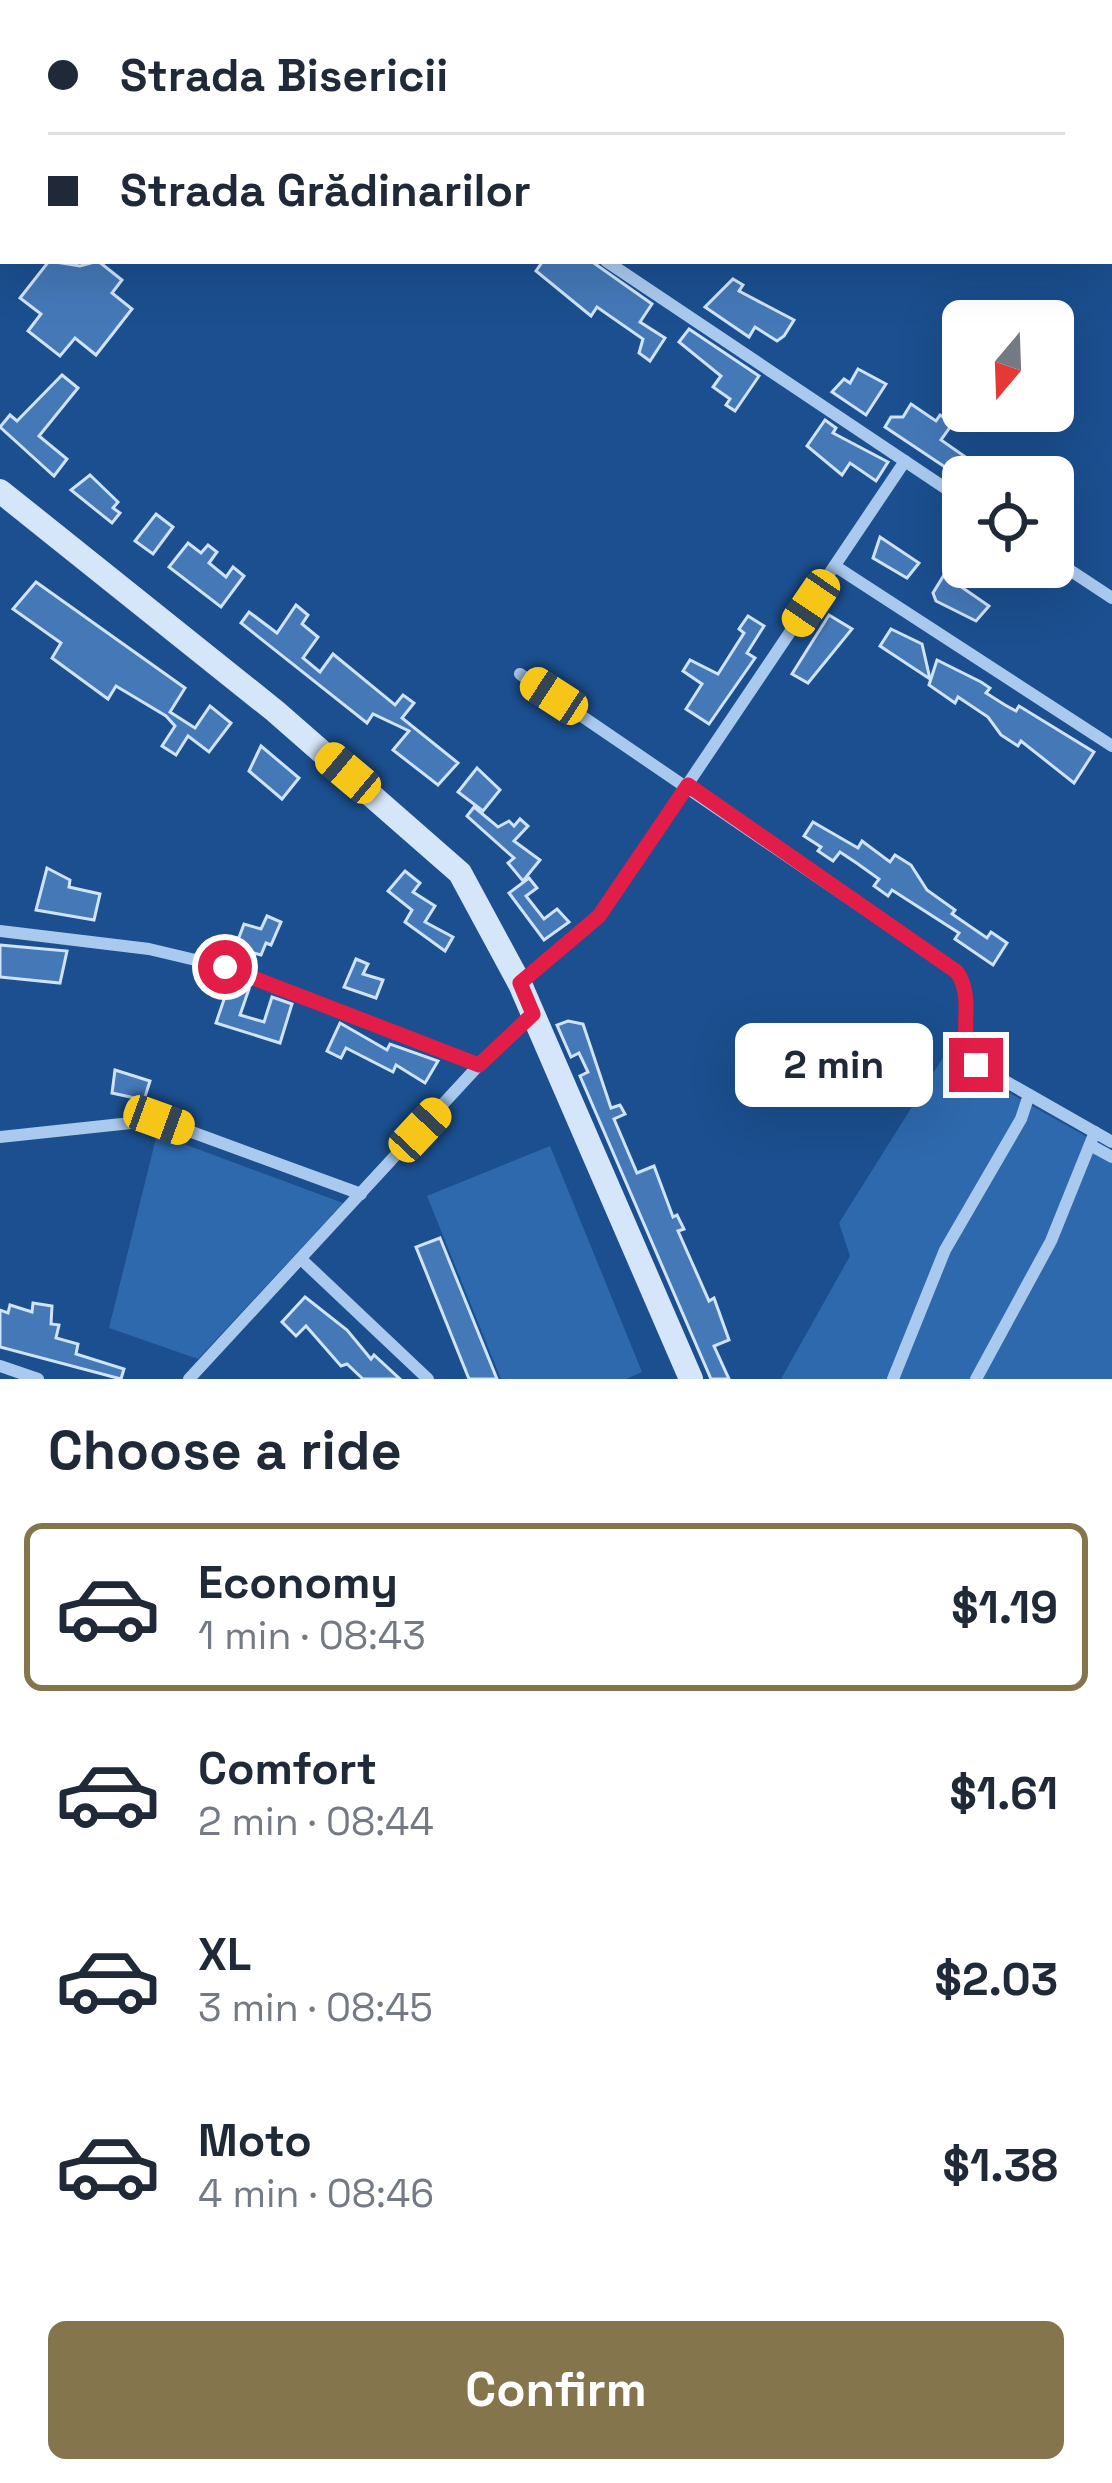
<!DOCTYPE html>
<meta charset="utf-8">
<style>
body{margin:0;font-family:"Space Grotesk",sans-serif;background:#f6f6f7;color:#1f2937;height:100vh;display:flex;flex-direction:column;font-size:45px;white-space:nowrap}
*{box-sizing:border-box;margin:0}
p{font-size:39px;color:#747a83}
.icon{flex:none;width:66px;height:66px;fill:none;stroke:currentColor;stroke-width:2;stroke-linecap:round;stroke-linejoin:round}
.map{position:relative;height:1379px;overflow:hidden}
.side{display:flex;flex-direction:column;background:#fff;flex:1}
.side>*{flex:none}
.banner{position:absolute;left:0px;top:0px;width:1113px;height:264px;box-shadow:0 12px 48px #0002;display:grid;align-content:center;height:264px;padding:0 48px;background:#fff}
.needle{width:78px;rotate:199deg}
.tools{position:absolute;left:942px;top:300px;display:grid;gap:24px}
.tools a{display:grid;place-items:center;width:132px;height:132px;border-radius:18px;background:#fff;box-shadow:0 12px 48px #0002;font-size:60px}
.end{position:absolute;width:54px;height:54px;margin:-27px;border:15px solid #e11d48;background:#fff;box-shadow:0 0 0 6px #fff}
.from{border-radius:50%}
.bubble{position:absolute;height:84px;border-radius:18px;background:#fff;box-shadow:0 12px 48px #0002;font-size:39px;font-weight:700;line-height:84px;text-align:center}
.car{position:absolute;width:36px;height:72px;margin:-36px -18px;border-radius:15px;box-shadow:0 0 9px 3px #0007;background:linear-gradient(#f5c518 24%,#345 0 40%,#f5c518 0 76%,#345 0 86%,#f5c518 0)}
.banner b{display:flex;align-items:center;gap:42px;height:114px;font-size:45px}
.banner b+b{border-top:3px solid #e0e1e3}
.banner i{width:30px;height:30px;background:#1f2937}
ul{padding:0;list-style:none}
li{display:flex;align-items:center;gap:36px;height:168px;margin:0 24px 18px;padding:0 24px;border:6px solid transparent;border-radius:18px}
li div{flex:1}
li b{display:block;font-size:45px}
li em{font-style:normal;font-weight:700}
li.active{border-color:#84754c}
li>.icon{width:108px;height:108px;stroke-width:1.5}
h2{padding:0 48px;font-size:54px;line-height:144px}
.button{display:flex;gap:24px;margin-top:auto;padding:24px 48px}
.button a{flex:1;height:138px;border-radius:18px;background:#84754c;color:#fff;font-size:48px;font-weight:700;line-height:138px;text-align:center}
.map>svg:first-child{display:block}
.green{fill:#2e69ad}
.building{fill:#4478b7;stroke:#cfe3fa;stroke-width:3}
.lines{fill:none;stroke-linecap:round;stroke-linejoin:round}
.street{stroke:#a9c9ee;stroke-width:12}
.secondary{stroke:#d6e6fa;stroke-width:24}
.route{stroke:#e11d48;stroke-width:15}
</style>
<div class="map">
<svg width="1112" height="1379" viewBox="0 0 1112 1379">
<rect width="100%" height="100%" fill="#1b4f8f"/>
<g class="green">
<path d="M944,1056L1112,1151V1379H781L850,1256L839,1223Z"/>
<path d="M157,1134L343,1203L198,1359L109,1328Z"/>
<path d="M550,1146L642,1372L626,1379H501L427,1196Z"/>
</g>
<g class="building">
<path d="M49,261L80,266L98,261L122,280L112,293L132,309L96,355L75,338L60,356L28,331L41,314L20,298Z"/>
<path d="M543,261H591L652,304L640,322L665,338L650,361L639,353L643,339L597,307L591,316L536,271Z"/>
<path d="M733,279L743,285L739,291L794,320L784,336L777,341L755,327L749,337L705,307Z"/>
<path d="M689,329L759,376L735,411L726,405L730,399L713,387L721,376L679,342Z"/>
<path d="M858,369L886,384L866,415L832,392L844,379L850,383Z"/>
<path d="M62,375L78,388L39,436L67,459L54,476L0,427L10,415L17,421Z"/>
<path d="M911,404L936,421L940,415L953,423L941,440L994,477H960L885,427L891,417H903Z"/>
<path d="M825,420L836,428L833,433L888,462L876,481L850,463L842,475L807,446Z"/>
<path d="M90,475L118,502L113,508L120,513L112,523L71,490Z"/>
<path d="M156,514L173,527L153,554L135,541Z"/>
<path d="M880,537L919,563L907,578L873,558Z"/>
<path d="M188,543L201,553L208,545L217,552L209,563L226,577L233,567L244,576L221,607L169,567Z"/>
<path d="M944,575L989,606L976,621L936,601L933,593Z"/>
<path d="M36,582L185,688L170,712L195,728L210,706L231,723L209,752L188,736L176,755L162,746L175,726L166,716L116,686L108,699L52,658L61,643L13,609Z"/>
<path d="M296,605L308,615L302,624L318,637L303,658L320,672L333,654L395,705L403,695L414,703L402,718L458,763L438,785L393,750L409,731L373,714L367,723L241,623L249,612L277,633Z"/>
<path d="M829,615L852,629L808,683L792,674Z"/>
<path d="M748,616L764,626L747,653L755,658L709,724L686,709L702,684L683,671L690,660L718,674L744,633L739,629Z"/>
<path d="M891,629L922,644L930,679L880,646Z"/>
<path d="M937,660L981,682L990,688L986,693L1005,705L1016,711L1019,706L1094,752L1074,783L1021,741L1018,746L1001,735L988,717L958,697L955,703L929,685Z"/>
<path d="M261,746L299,778L282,799L249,771Z"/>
<path d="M477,768L500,790L483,811L458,792Z"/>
<path d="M474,807L498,827L509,821L514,826L520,819L528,826L514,841L540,860L523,881L508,863L514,858L467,816Z"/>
<path d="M813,822L858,848L862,841L890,862L895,855L911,865L927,890L955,910L952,914L987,938L991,932L1007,943L993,965L955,939L959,933L892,890L888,896L874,886L879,879L858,864L840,852L833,861L818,851L821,847L804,836Z"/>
<path d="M47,868L70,880L69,887L100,894L94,920L36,910Z"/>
<path d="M405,871L420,883L413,892L435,906L425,922L453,937L445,951L405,922L412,910L388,891Z"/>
<path d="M529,878L537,888L526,896L544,919L557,909L569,922L544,940L509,893Z"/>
<path d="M267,916L281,922L271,945L266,943L261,955L235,948L244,924L261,929Z"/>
<path d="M0,945L67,951L60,983L0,977Z"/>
<path d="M356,959L368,964L363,974L383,980L376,998L344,987Z"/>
<path d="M230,982L249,989L240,1015L264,1022L272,997L292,1004L280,1043L216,1023Z"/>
<path d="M568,1021L583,1024L611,1108L620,1105L625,1114L614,1119L637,1173L654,1166L673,1217L677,1215L684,1229L678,1231L709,1301L714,1298L729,1340L714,1346L729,1379H711L580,1076L588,1072L579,1053L571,1057L557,1025Z"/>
<path d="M340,1023L387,1050L390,1044L438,1061L425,1083L396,1065L393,1072L346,1048L341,1058L327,1051Z"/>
<path d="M115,1070L150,1081L144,1100L112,1093Z"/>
<path d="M440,1238L497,1379H469L416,1247Z"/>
<path d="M305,1297L347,1330L371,1359L374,1355L400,1379H363L347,1364L341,1366L306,1326L296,1336L282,1322Z"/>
<path d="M33,1303L52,1306L51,1324L59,1325L56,1338L78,1344L76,1354L124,1369L121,1379L0,1347V1310L8,1313L10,1305L32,1312Z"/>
</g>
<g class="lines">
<g class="street">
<path d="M217,0L222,3"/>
<path d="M680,0L684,3"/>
<path d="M41,3L43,0"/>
<path d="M838,3L840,0"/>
<path d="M0,67L3,63"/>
<path d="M606,261L963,500"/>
<path d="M1053,559L1112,598"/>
<path d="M835,566L1112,746"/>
<path d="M520,674L957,972C977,1002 954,1036 977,1065L1112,1142"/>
<path d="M0,931L149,949L225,967L479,1065"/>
<path d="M520,984L599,916L905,461"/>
<path d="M0,1137L159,1120L361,1194"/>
<path d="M1090,1145L1112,1157"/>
<path d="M301,1259L428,1379"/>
<path d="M0,1366L38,1379"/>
<path d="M189,1379L479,1065L533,1014"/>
<path d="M893,1379L945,1250L1021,1119L1029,1095"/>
<path d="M976,1379L1051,1241L1095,1132"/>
</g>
<path class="secondary" d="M0,491L275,711L460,873L520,984L691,1379"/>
</g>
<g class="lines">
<path class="route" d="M225,967L479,1065L533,1014L520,983L599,916L688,785L957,972C977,1002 954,1036 976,1065"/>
</g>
</svg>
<div class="tools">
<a><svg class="needle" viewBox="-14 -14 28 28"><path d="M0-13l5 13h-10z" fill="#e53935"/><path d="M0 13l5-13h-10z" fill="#747a83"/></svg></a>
<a><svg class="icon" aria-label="locate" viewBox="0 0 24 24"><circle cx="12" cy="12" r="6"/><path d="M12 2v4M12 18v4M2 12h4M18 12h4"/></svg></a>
</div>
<i class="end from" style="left:225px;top:967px"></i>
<i class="end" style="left:976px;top:1065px"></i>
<div class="bubble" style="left:735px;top:1023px;width:198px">2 min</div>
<i class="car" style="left:811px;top:603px;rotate:214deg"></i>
<i class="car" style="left:554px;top:696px;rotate:303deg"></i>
<i class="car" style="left:348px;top:773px;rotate:310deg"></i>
<i class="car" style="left:159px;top:1120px;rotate:110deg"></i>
<i class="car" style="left:420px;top:1130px;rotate:43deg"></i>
<div class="banner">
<b><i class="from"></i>Strada Bisericii</b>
<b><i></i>Strada Grădinarilor</b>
</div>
</div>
<section class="side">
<h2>Choose a ride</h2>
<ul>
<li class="active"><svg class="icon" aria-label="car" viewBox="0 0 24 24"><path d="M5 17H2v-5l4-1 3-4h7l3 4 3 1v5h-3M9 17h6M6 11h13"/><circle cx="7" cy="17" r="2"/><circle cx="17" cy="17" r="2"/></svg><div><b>Economy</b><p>1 min · 08:43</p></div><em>$1.19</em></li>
<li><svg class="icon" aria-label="car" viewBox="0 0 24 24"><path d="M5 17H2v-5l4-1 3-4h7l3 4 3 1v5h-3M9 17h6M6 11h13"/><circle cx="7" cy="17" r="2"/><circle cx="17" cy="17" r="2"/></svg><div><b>Comfort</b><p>2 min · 08:44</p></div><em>$1.61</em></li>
<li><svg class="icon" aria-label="car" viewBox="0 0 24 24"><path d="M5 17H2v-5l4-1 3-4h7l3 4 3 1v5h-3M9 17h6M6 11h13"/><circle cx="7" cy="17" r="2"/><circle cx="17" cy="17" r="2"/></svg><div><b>XL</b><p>3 min · 08:45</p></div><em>$2.03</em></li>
<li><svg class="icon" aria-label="car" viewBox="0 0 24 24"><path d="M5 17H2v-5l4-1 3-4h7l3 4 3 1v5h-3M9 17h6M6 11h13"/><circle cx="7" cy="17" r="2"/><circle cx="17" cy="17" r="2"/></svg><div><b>Moto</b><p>4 min · 08:46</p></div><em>$1.38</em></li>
</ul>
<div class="button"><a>Confirm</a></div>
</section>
